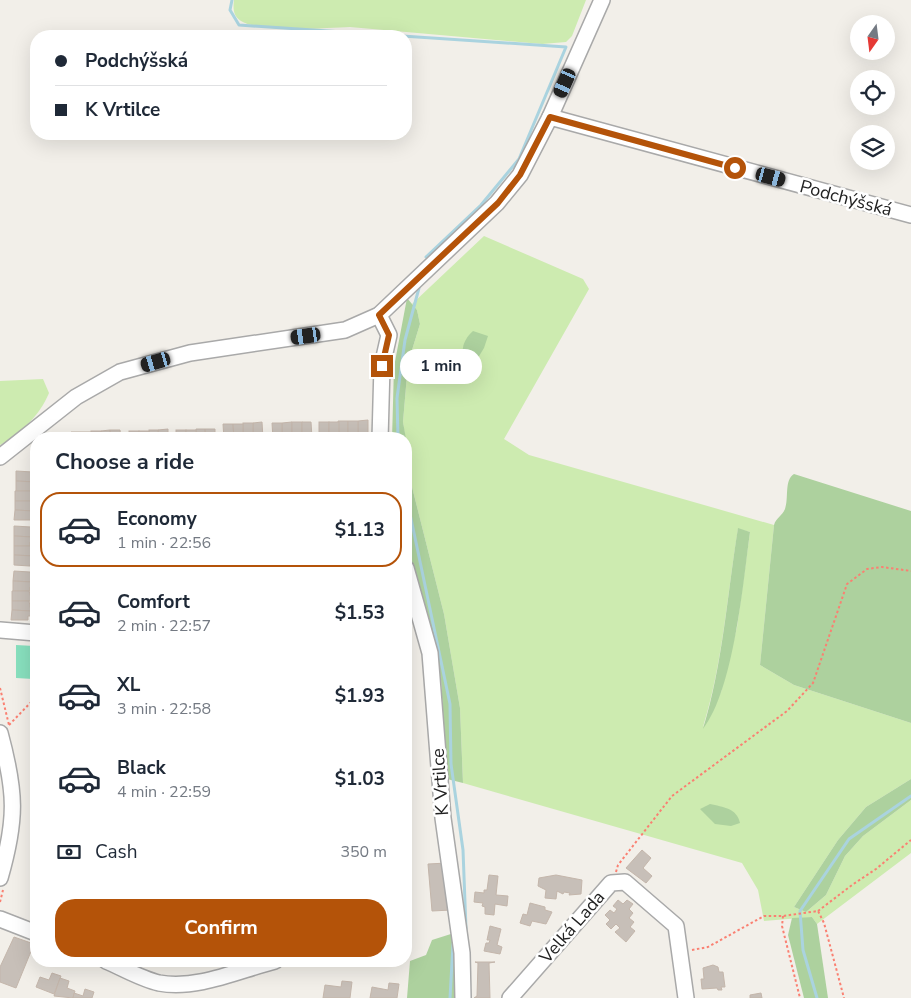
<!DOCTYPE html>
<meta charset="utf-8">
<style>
body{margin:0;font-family:"Nunito Sans",sans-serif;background:#f6f6f7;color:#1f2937;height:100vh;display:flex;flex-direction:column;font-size:19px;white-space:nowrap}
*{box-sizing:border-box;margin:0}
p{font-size:16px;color:#747a83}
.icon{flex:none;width:28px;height:28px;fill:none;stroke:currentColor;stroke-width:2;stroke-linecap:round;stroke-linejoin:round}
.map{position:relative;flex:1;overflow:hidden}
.sheet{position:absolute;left:30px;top:432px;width:382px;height:535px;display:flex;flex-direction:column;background:#fff;border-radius:20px;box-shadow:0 5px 20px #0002}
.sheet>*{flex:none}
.hud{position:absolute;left:30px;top:30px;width:382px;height:110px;border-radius:20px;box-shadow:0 5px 20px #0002;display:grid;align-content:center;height:110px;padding:0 25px;background:#fff}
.needle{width:32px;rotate:194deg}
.buttons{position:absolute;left:850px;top:15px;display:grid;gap:10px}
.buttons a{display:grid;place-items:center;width:45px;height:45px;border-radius:50%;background:#fff;box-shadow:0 5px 20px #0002;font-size:25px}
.end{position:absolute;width:22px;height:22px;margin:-11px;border:6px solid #b45309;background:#fff;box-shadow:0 0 0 2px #fff}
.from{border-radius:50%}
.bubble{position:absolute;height:35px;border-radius:18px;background:#fff;box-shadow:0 5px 20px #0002;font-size:16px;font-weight:700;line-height:35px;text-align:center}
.car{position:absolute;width:15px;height:30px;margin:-15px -8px;border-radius:6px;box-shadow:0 0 4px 1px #0007;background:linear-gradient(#222 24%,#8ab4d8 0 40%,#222 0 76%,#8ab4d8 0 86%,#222 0)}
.hud b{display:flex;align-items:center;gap:18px;height:48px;font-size:19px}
.hud b+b{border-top:1px solid #e0e1e3}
.hud i{width:12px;height:12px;background:#1f2937}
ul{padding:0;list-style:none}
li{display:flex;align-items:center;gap:15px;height:75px;margin:0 10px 8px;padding:0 15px;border:2px solid transparent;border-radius:20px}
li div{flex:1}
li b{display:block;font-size:19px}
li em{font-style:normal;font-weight:700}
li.on{border-color:#b45309}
li>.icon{width:45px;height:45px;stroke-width:1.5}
h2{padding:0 25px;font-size:22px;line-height:60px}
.pay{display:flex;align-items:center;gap:12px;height:55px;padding:0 25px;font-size:19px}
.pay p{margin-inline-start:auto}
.action{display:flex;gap:10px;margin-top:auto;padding:10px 25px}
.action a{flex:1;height:58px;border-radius:20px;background:#b45309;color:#fff;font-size:20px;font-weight:700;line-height:58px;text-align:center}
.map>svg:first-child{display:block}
.grass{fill:#cdebb0;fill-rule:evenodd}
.forest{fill:#add19e}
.pitch{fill:#88e0be}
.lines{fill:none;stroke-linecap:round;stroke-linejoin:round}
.stream{stroke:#aad3df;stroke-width:3}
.building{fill:#c7bfb8;stroke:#c4b6ab}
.minor-casing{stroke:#a9a9a9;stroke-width:18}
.path{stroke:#fa8072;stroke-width:2;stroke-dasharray:2.5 2.5;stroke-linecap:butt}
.minor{stroke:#fff;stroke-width:15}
.route{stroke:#b45309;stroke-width:6}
.labels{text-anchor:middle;stroke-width:5;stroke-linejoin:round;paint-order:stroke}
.street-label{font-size:18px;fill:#222;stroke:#fff}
</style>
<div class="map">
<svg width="911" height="998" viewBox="0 0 911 998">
<rect width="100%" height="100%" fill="#f2efe9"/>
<g class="grass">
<path d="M234,0H586L572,36L566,42L542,44L350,27C326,28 260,33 241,21C233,16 233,8 234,0Z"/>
<path d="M484,236L583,279L589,289L504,439L529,455L774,525L760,665L794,685L911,723V779L866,807L838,840L794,907L806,912L826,895L845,856L863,836L911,800V853L817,924L812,917L764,921L758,890L742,863L463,783L460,708L444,614L412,487L403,422L408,363L420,324L417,310L412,304ZM738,529L750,532L737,627L721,692L703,727C723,662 727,595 738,529Z"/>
<path d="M43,379L49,393C40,415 21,433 0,445V381Z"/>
</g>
<g class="forest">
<path d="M407,298L417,310L420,324L408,363L403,422L406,439H392L394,367Z"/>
<path d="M473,331L488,336L484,348L473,366L465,367C461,352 461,342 473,331Z"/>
<path d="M406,444L412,487L444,614L460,708L463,783L447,779L441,680L428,617L406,541Z"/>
<path d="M794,474L911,511V723L794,685L760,665L774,525C776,518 782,516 785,509C789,498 784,480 794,474Z"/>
<path d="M738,528L750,532C743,583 734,689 703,729C723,663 727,596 738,528Z"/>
<path d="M911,779V800L863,836L845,856L826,895L806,912L794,907L838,840L866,807Z"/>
<path d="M710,804C723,807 737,808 740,823L731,826L715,824L700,809Z"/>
<path d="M812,917L817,924L828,998H804L788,935L792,918Z"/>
<path d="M454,933L464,998H407L410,961L426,955L432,940Z"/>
</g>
<path class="pitch" d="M16,645L34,646L33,679L16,678Z"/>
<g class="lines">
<g class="stream">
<path d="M232,0L230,10L239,25L566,47L519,159L481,205L426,257"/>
<path d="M398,439L397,398L405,340L419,288"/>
<path d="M406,495L450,704L451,764L463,850L466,929"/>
<path d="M450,998L453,944"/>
<path d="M817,998L803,950L800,911L849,839L911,796"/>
</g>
</g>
<g class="building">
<path d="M368,420V437L358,439V421Z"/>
<path d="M338,421H348V439L339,438Z"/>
<path d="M348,421H358V439L348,438Z"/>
<path d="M262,422L263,439H253V423Z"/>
<path d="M292,422V439H282V423Z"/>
<rect x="292" y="422" width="10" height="17"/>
<path d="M302,422H311L312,438L302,439Z"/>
<rect x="319" y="422" width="10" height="17"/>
<rect x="329" y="422" width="10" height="17"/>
<rect x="243" y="423" width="10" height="16"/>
<path d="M272,423H282V439H273Z"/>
<path d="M223,424H233L234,439H224Z"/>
<path d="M233,424H243V439H234Z"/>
<path d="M168,429V439H158V430Z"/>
<path d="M196,429H205L206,439H196Z"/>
<path d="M205,429H215V439H206Z"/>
<path d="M110,430L111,439H101V431Z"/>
<path d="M110,430H120L121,439H111Z"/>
<rect x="149" y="430" width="9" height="9"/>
<rect x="176" y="430" width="10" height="9"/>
<rect x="186" y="430" width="10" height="9"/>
<rect x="91" y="431" width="10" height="8"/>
<rect x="129" y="431" width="10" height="8"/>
<rect x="139" y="431" width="10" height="8"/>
<path d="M71,432H81L82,439H72Z"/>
<path d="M81,432H91V439H82Z"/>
<path d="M16,471L33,472L36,482L16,481Z"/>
<path d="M16,481L36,482L35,487H33L32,491H16Z"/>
<path d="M15,491H32L34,501H15Z"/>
<path d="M15,501H31L34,511L15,510Z"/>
<path d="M15,510L34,511V516H31V520H14Z"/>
<path d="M14,526L31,527L33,537L14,536Z"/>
<path d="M14,536L33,537V542H30V546H14Z"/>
<path d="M14,546H31L34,556L14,555Z"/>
<path d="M14,555L34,556V561H31L30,566L14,565Z"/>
<path d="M14,571L30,572L33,582L13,581Z"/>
<path d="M13,581L33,582V587H30V591H13Z"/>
<path d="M12,591H29L32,601H12Z"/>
<path d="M12,601H29L31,611L12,610Z"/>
<path d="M12,610L31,611V616H28V620H11Z"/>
<path d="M32,736H36V749H31Z"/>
<path d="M642,850L651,858L643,868L652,876L646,883L626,868Z"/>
<path d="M447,863L451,910L432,911L428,864Z"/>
<path d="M489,875L498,876L496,895L508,896L507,906L495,904L494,915L485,914V907L482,906L483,903L474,902L475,892L484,893V890H487Z"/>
<path d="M556,875L582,880L581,894L569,895L570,893L564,892L563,894L557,891L556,899L545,898L546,890L538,886L539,878Z"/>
<path d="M618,900L623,904L627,900L633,904L629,909L633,913L629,918L634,922L630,927L635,931L626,942L615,932L620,928L616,924L611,929L606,924L610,920L605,915L610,910L614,913L617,909L613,906Z"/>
<path d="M530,903L545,907V910L552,912L546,924L532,921L530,926L520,923L523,914L527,915Z"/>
<path d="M490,926L501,929L497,945L502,947L500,954L484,951L486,943H489L490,940H487Z"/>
<path d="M14,937L34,944L16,988L0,982V967Z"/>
<path d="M173,961H201V965H181Z"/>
<path d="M475,962H495L489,963L490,998H474L477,996L478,963Z"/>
<path d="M713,965L718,967L719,972H723L725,987H721L722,990H718L717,988L702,989L701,979H704L703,968Z"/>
<path d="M52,973L61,976L54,994L36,987L40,977L49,980Z"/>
<path d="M60,978L69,981L67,988L75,991L73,998L54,996Z"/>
<path d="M342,981L352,982L350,998H323L325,985L341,987Z"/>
<path d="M389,983L399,984L397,998H370L372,987L388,990Z"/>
<path d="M85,989L94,992L92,998H73L74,993L83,996Z"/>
<path d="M761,993L762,998H750V995Z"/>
</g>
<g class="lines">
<defs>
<g id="minor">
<path d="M550,117L911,215"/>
<path d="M379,315L389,335L382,366L380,439"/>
<path d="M0,457L76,397L120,372L190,353L345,330L379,315L497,203L520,175L550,117L602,0"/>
<path d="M406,568L430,653L443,818L462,953L463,998"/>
<path d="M0,630L36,633"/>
<path d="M0,733C16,792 17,819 0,878"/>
<path d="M0,919L36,933"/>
<path d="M106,961C123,968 141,979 159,983C198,990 239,970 275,961"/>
<path d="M510,998L611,883L625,882L676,926L686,998"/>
</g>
</defs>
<use href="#minor" class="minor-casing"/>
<g class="path">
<path d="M0,688L9,725"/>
<path d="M9,725L36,697"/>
<path d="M616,872L618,865L672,796L787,711L813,683L847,584L867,569L882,567L911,571"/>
<path d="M0,902L3,890"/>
<path d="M818,911L852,885L876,869L911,840"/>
<path d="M783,916L782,926L800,998"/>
<path d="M692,950L708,947L764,916H783L818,911L824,923L844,998"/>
</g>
<use href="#minor" class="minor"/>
</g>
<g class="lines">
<path class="route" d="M382,366L389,335L379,315L498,203L520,175L550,117L735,168"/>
</g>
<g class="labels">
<g class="street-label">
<text transform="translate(846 198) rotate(15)" y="6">Podchýšská</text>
<text transform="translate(440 782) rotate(-94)" y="6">K Vrtilce</text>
<text transform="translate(572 927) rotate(-49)" y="6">Velká Lada</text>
</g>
</g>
</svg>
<div class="buttons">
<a><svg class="needle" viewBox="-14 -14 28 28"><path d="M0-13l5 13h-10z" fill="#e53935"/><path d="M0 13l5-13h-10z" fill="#747a83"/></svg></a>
<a><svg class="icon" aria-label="locate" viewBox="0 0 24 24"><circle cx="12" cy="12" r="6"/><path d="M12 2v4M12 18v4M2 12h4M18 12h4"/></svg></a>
<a><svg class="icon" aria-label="layers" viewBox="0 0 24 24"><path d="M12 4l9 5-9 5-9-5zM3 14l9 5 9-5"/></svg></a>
</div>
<i class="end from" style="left:735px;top:168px"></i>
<i class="end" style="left:382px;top:366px"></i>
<div class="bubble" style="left:400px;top:349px;width:82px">1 min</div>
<i class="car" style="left:565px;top:83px;rotate:204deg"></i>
<i class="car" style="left:771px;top:177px;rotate:105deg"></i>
<i class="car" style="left:306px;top:336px;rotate:262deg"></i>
<i class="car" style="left:156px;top:362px;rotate:254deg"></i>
<div class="hud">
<b><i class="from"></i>Podchýšská</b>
<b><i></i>K Vrtilce</b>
</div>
<section class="sheet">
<h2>Choose a ride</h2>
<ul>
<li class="on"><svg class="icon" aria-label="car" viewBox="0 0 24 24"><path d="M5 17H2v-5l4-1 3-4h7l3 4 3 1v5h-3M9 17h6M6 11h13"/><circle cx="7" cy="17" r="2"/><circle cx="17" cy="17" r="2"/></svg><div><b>Economy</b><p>1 min · 22:56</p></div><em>$1.13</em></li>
<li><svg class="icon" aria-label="car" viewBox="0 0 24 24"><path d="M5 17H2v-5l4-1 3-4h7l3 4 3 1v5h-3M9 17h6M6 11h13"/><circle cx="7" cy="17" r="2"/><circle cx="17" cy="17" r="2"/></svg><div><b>Comfort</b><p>2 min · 22:57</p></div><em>$1.53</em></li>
<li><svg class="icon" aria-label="car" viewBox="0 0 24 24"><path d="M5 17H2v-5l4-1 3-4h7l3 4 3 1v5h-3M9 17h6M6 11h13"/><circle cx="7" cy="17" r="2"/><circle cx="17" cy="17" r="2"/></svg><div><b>XL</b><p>3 min · 22:58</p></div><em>$1.93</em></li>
<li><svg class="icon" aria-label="car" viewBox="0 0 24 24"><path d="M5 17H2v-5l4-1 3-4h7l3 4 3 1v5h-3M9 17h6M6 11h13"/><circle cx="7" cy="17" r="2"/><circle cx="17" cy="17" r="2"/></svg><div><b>Black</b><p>4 min · 22:59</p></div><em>$1.03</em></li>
</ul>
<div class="pay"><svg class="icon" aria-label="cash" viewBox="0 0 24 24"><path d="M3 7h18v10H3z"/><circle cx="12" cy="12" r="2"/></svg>Cash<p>350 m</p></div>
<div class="action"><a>Confirm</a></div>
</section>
</div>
